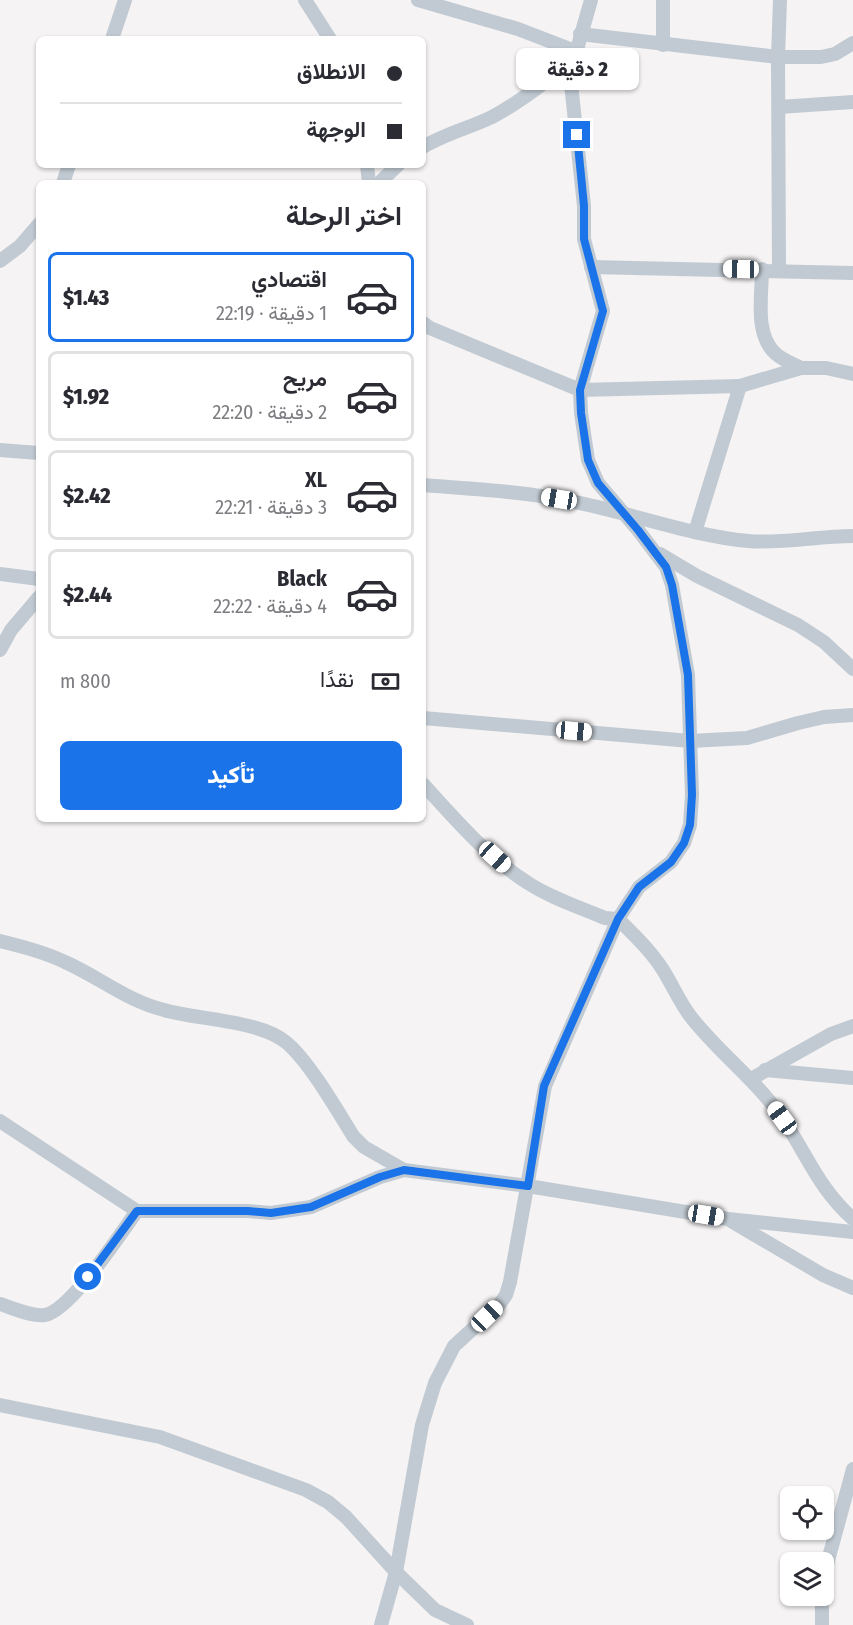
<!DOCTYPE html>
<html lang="ar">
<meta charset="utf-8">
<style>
body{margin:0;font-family:"Fira Sans Condensed",Vazirmatn,sans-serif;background:#f7f7f7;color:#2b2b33;direction:rtl;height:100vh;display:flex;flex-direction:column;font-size:22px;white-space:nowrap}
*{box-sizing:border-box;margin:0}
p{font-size:20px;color:#7c7c81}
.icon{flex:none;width:33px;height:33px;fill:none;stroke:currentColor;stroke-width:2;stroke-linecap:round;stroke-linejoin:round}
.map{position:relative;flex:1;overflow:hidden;direction:ltr}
.details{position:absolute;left:36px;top:180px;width:390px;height:642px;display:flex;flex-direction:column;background:#fff;border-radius:9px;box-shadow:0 2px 4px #0004;direction:rtl}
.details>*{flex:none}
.guide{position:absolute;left:36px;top:36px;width:390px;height:132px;border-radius:9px;box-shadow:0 2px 4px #0004;direction:rtl;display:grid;align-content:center;height:132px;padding:0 24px;background:#fff}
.controls{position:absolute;left:780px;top:1486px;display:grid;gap:12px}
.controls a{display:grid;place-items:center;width:54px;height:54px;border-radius:9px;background:#fff;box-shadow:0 2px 4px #0004;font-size:30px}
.end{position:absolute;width:27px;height:27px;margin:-14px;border:8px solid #1a73e8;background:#fff;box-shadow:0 0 0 3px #fff}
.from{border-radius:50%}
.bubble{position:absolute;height:42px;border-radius:9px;background:#fff;box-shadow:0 2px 4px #0004;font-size:20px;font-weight:800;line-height:42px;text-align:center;direction:rtl}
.car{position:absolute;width:18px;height:36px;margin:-18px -9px;border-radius:8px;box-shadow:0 0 4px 2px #0007;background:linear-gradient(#fff 24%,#345 0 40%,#fff 0 76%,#345 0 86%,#fff 0)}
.guide b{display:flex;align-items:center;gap:21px;height:57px;font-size:22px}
.guide b+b{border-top:2px solid #e1e1e2}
.guide i{width:15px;height:15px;background:#2b2b33}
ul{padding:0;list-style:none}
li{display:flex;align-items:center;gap:18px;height:90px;margin:0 12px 9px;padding:0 12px;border:3px solid #e1e1e2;border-radius:9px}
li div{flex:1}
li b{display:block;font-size:22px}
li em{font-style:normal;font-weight:800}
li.on{border-color:#1a73e8}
li>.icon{width:54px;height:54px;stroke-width:1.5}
h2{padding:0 24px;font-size:27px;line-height:72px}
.pay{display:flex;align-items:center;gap:15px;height:66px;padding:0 24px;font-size:22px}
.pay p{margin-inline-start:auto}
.action{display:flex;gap:12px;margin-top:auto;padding:12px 24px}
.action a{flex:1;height:69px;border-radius:9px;background:#1a73e8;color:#fff;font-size:24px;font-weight:800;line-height:69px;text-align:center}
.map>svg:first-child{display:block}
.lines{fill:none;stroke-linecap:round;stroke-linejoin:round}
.minor{stroke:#c1cad2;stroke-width:14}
.route{stroke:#1a73e8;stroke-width:8}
</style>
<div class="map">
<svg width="853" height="1625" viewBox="0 0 853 1625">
<rect width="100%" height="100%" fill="#f5f3f3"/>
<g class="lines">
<g class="minor">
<path d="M305,0L330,39"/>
<path d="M418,0L518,29L575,51"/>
<path d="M663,0V45"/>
<path d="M580,34L778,57H821L835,54L853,43"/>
<path d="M112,39L125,0"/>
<path d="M779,107L853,102"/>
<path d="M423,147C445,134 469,128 492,117C521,102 547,80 573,61"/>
<path d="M367,165L369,183"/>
<path d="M63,183L69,165"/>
<path d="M379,183L398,165"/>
<path d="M0,261L20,246L39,224"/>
<path d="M591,267L853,273"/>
<path d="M762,269C762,295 754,335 776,354C783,360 793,364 801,368"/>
<path d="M779,270L778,57L780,0"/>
<path d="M423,323L430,328L580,390L740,386L695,532"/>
<path d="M740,386L801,368H826L853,374"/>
<path d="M0,450L39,453"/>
<path d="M423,485C472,489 521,491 569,501C629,512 687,535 748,541C781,544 818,536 853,536"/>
<path d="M660,554L697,576L798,625L824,642L853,669"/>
<path d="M0,574L39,579"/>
<path d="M0,650L11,630L39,597"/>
<path d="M423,718L690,741L747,738L798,723L824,717L853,715"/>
<path d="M423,784C454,818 489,859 528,883C551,898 579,907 605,918L618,919L639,887L671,862L684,843L690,825L692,795L688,675L672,585L666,567L638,530L598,483L588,460L581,413L580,390L603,311L584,239V206L570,74L591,0"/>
<path d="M0,941C23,947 44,952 65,962C99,977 127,1001 164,1010C198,1020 260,1020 287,1043C310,1063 337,1110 353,1136L364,1147L404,1170"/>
<path d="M765,1070L853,1078"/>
<path d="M751,1079L831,1034L853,1026"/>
<path d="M0,1121L137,1211H248L271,1213L311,1207L380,1177L404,1170L528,1186L728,1219L853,1232"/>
<path d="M731,1221L823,1275L853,1288"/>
<path d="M0,1304C13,1308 32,1317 45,1315C71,1310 120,1234 137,1211"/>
<path d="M0,1405L160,1437L306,1490L328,1502L346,1517L396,1572L435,1610L467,1625"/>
<path d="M824,1587L826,1568L853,1469"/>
<path d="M381,1625L396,1572L422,1425L435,1383L454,1346L499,1305L506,1295L510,1282L545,1086L618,919C634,935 651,951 663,970C673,986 680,1003 691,1017C718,1052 755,1079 780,1115C807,1153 817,1187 853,1219"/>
<path d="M822,1625V1596"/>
</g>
</g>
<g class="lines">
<path class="route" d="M88,1277L137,1211H248L271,1213L311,1207L380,1177L404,1170L528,1186L544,1086L618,919L639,887L671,862L684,843L690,825L692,795L688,675L672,585L666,567L638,530L598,483L588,460L581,413L580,390L603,311L584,239V206L577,135"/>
</g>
</svg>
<div class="controls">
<a><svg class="icon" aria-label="locate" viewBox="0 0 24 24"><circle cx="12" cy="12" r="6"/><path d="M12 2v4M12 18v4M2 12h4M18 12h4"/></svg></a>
<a><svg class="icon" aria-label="layers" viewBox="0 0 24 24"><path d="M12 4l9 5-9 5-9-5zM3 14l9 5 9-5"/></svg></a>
</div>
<i class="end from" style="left:88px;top:1277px"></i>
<i class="end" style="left:577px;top:135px"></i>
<div class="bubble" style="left:516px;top:48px;width:123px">2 دقيقة</div>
<i class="car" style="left:741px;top:269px;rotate:271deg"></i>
<i class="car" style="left:559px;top:499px;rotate:280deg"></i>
<i class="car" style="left:574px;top:731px;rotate:95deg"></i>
<i class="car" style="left:495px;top:857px;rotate:132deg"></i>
<i class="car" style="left:782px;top:1118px;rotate:324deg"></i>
<i class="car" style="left:706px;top:1215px;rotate:99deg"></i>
<i class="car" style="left:487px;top:1316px;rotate:46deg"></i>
<div class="guide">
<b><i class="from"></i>الانطلاق</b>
<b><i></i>الوجهة</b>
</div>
<section class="details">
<h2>اختر الرحلة</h2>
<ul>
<li class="on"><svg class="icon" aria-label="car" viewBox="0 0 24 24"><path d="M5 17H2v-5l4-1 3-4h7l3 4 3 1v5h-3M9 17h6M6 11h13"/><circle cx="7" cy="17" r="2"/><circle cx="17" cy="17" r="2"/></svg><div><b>اقتصادي</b><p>1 دقيقة · 22:19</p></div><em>$1.43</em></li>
<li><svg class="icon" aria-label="car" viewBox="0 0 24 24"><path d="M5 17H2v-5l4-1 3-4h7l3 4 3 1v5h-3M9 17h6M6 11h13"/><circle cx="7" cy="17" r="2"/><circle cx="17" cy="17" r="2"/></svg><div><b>مريح</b><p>2 دقيقة · 22:20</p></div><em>$1.92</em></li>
<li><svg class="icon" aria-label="car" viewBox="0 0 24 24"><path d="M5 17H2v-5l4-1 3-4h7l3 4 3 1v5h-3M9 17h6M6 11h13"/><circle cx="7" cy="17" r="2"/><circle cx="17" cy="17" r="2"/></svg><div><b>XL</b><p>3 دقيقة · 22:21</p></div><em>$2.42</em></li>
<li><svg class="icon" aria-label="car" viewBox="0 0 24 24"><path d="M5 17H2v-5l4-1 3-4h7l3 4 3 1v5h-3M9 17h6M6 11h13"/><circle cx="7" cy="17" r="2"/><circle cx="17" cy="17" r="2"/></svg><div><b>Black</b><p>4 دقيقة · 22:22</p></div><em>$2.44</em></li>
</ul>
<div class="pay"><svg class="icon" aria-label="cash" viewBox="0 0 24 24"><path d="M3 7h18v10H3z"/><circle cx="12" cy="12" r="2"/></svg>نقدًا<p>800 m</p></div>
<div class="action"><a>تأكيد</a></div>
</section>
</div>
